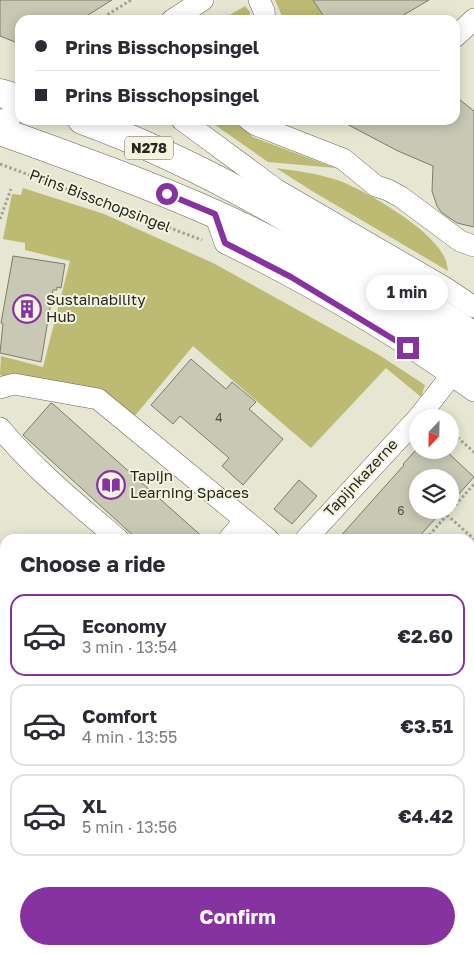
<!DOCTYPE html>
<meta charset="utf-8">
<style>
body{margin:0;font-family:"Golos Text",sans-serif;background:#f2f2f3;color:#2b2b33;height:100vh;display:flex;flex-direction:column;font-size:19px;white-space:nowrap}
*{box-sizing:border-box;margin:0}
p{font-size:16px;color:#7c7c81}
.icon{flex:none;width:28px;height:28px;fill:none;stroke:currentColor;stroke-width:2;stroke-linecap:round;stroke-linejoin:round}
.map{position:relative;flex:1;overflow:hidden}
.details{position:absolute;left:0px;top:534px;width:475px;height:421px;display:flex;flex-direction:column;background:#fff;border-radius:15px 15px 0 0;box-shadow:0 2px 12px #0003}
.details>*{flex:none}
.guide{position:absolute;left:15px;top:15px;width:445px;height:110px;border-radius:15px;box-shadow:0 2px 12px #0003;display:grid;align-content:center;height:110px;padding:0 20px;background:#fff}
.needle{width:32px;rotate:202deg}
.tools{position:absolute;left:409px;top:409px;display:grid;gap:10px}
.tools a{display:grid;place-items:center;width:50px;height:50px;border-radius:50%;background:#fff;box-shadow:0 2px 12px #0003;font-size:25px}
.end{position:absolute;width:22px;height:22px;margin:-11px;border:6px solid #8632a0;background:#fff;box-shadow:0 0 0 2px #fff}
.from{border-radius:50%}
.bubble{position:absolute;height:35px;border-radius:18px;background:#fff;box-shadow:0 2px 12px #0003;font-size:16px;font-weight:700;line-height:35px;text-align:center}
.guide b{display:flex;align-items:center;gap:18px;height:48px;font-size:19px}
.guide b+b{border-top:1px solid #e1e1e2}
.guide i{width:12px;height:12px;background:#2b2b33}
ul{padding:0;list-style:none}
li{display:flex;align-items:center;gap:15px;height:82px;margin:0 10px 8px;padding:0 10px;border:2px solid #e1e1e2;border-radius:15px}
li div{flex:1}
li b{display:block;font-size:19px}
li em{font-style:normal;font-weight:700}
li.current{border-color:#8632a0}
li>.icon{width:45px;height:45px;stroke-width:1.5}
h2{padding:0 20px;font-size:22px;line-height:60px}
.button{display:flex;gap:10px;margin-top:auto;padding:10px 20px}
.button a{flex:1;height:58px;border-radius:30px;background:#8632a0;color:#fff;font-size:20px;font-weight:700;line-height:58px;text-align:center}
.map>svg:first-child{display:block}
.green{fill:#bcba73}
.building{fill:#c8c8b5;stroke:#7c7c6b}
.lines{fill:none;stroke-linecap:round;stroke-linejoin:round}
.minor-casing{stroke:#665;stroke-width:22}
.major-casing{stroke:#665;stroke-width:29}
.path{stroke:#a2a294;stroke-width:3;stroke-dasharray:2.5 2.5;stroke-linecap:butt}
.minor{stroke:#fff;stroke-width:21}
.major{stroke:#fff;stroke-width:28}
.route{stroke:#8632a0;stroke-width:6}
.labels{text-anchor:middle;stroke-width:4;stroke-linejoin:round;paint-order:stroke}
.number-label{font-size:12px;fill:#4f4f45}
.shield{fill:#f3f3e0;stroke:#64645a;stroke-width:1}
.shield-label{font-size:14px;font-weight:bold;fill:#272720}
.street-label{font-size:15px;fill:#272720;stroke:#f3f3e0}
.poi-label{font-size:15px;fill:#272720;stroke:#f3f3e0;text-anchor:start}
</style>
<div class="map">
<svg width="474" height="954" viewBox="0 0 474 954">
<rect width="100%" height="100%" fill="#e6e6d3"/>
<g class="green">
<path d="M275,0H314L324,15L319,20H282V16Z"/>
<path d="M245,6L250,12L249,20H221Z"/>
<path d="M208,120H232L253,137L335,168L268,162Z"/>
<path d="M276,168C298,171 320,174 340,181C368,192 427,227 442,253C446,259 447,264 448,271L312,191Z"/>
<path d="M23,188L104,214L213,263L379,355L425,385L421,397L386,368L311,448L193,346L123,430L82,401L0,375L1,356L43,367L70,261L25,250V243L3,239L12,194L21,195Z"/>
<path d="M0,771L5,773V950H266L265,954H0Z"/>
<path d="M470,825L474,829V888L470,886Z"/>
<path d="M470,910L474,912V954H332L316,950H470Z"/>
</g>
<g class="building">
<path d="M0,0H112L80,20H20V44L0,36Z"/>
<path d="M313,0H429L395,20H326Z"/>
<path d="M455,96L474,111V227L457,223L441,212L437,206L432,191L433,166L398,151L339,120H455Z"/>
<path d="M13,256L65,264L61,288L57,287V290H53L41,362L0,353L3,324L1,323Z"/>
<path d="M191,359L226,389L232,382L256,402L249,409L283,439L243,485L222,466L229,458L180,416L173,424L151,405Z"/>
<path d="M51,403L53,404L205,539H137L23,435Z"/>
<path d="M416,450H445L474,477L450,504V478H418V510H443L417,539H338L404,465L403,464Z"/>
<path d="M299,480L317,496L292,524L274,509Z"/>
</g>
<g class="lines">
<defs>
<g id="minor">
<path d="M259,0L264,11L265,20"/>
<path d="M172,20L203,0"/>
<path d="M455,37L474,19"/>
<path d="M182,120L277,190L444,287L474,307"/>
<path d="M249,120L256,125L343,159L376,186L388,190L401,197L460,241L474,246"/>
<path d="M0,122L20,110"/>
<path d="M215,214L225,243C311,285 396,335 474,391"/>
<path d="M0,388L14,384L98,399L268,539"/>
<path d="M418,418L451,376"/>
<path d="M0,428C34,469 77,504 118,539"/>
<path d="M229,539L245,520"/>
<path d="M306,539L418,418"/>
</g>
<g id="major">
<path d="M0,93L20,99"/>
<path d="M82,120C223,171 350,254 474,336"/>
<path d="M0,131C72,157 145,183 215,214C306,255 393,307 474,364"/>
</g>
</defs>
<use href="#minor" class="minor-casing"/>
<use href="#major" class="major-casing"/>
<g class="path">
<path d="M99,20L131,0"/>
<path d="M0,164L202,240"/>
<path d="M0,219L11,189"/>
<path d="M450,431L474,452"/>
<path d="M447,515L474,539"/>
<path d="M426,539L474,484"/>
<path d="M470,566L474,561"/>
<path d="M470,580L474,584"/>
<path d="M470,624L474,619"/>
<path d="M470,627L474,630"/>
<path d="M0,697L5,699"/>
<path d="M470,717L474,721"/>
<path d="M0,838L5,835"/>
<path d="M470,894L474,896"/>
<path d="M0,936L5,939"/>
<path d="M21,950L26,954"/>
<path d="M223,950V954"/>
</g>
<use href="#minor" class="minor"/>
<use href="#major" class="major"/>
</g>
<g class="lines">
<path class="route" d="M167,194L215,214L225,243L291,277L408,348"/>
</g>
<defs>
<symbol id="building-ring" viewBox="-11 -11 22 22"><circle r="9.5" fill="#f3f3e0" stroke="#8632a0" stroke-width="1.5"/><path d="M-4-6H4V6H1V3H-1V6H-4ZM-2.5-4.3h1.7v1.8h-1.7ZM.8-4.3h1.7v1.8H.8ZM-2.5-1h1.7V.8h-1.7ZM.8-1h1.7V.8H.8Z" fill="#8632a0"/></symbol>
<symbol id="library-ring" viewBox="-11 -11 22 22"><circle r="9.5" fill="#f3f3e0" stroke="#8632a0" stroke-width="1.5"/><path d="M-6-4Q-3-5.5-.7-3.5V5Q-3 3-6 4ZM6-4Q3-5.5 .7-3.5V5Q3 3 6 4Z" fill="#8632a0"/></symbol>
</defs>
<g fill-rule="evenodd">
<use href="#building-ring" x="11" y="293" width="32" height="32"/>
<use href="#library-ring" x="95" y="469" width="32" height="32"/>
</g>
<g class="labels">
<g class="number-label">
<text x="219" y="422">4</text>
<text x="401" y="515">6</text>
</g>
<rect class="shield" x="125" y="136.5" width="48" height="23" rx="4"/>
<g class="shield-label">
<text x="149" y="153">N278</text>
</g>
<g class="street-label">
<text transform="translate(100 201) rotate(21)" y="5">Prins Bisschopsingel</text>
<text transform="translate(361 478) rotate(-47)" y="5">Tapijnkazerne</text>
</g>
<g class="poi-label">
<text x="46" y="305">Sustainability<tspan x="46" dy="17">Hub</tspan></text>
<text x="130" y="481">Tapijn<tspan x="130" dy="17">Learning Spaces</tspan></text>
</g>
</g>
</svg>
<div class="tools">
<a><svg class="needle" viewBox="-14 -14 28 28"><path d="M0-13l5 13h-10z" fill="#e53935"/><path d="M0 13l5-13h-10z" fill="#7c7c81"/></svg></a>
<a><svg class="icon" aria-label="layers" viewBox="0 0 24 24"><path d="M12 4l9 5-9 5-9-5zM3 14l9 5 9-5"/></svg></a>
</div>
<i class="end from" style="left:167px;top:194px"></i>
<i class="end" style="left:408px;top:348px"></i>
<div class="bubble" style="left:366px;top:275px;width:82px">1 min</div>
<div class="guide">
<b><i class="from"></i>Prins Bisschopsingel</b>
<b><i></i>Prins Bisschopsingel</b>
</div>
<section class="details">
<h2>Choose a ride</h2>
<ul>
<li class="current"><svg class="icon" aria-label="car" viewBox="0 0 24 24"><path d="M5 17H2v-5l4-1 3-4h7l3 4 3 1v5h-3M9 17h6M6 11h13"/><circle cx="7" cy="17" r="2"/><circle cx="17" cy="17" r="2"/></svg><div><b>Economy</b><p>3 min · 13:54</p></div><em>€2.60</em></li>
<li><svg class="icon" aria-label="car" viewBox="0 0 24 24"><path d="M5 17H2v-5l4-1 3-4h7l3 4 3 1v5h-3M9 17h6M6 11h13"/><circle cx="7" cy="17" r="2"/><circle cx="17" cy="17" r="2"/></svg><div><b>Comfort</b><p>4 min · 13:55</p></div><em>€3.51</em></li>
<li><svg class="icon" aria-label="car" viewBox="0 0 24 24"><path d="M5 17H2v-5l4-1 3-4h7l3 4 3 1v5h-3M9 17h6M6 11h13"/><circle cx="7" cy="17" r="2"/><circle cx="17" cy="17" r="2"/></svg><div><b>XL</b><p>5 min · 13:56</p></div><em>€4.42</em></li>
</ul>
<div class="button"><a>Confirm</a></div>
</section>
</div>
